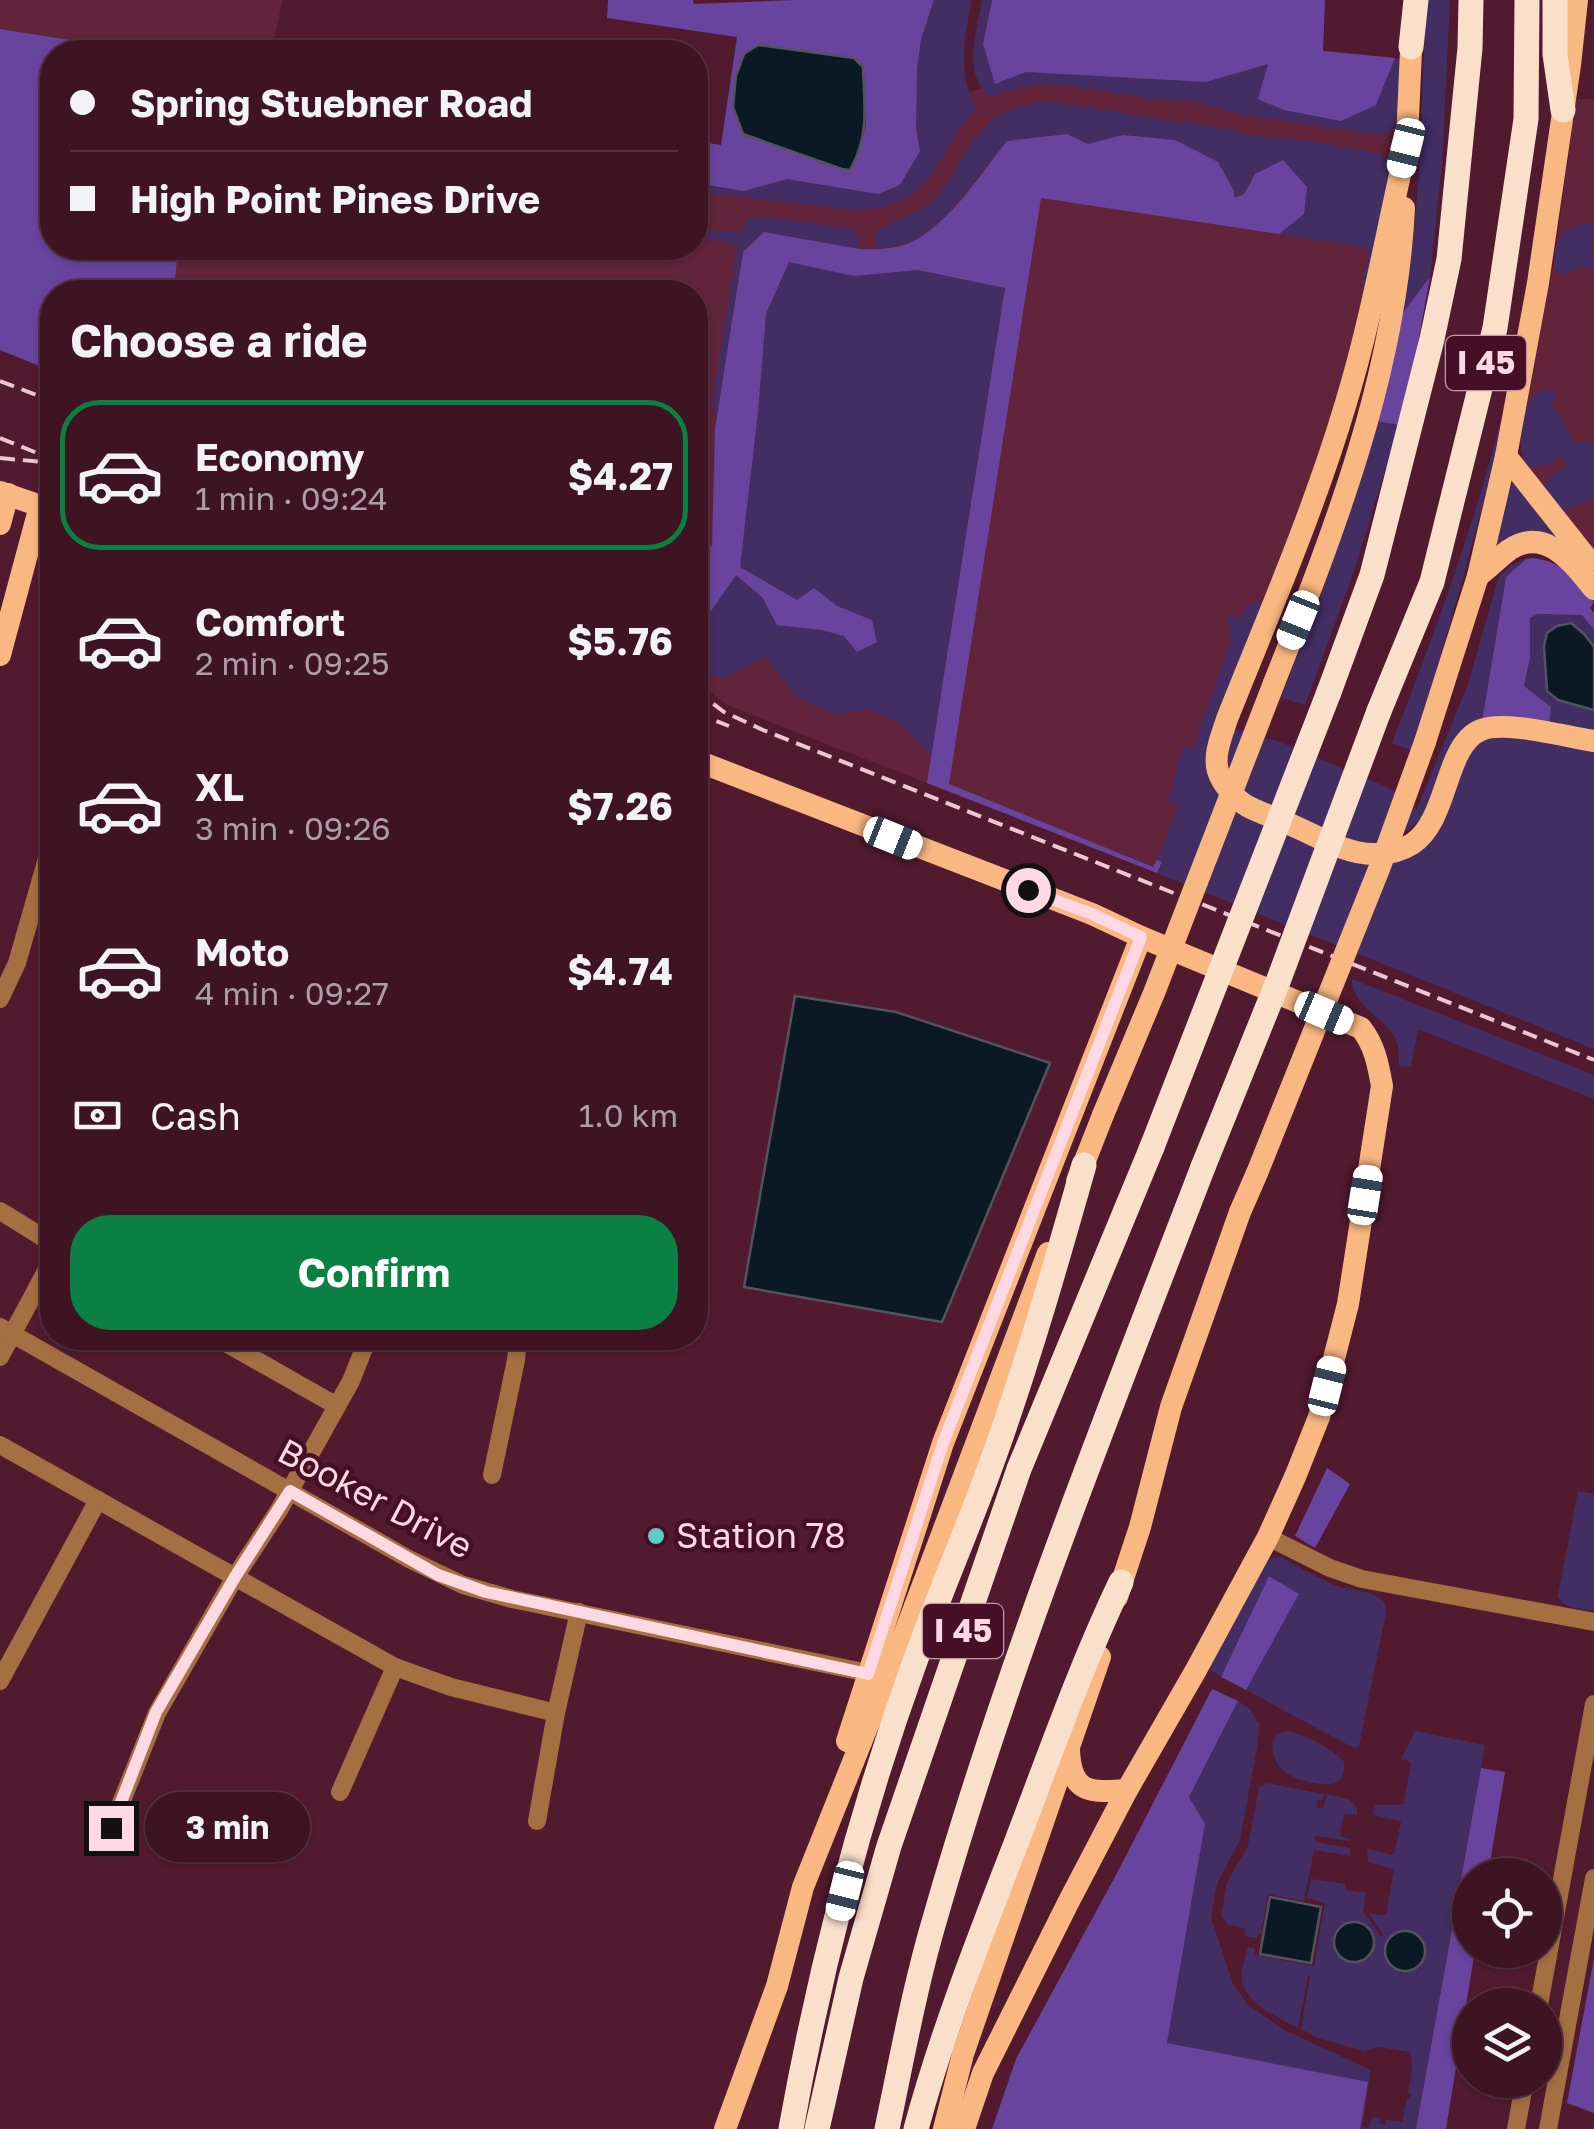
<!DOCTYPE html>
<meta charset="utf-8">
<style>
body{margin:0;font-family:"Golos Text",sans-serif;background:#451d2b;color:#f1f3f6;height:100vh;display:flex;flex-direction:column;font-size:38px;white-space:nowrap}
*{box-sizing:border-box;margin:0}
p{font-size:32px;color:#ad9ea6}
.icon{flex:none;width:55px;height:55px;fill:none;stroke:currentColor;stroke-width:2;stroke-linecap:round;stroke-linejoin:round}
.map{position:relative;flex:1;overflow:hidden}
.sheet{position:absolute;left:40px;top:280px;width:668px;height:1070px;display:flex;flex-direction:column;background:#3e1423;border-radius:40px;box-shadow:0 2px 8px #0004,0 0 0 2px #573341}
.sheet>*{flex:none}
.guide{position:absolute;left:40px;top:40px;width:668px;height:220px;border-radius:40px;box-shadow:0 2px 8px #0004,0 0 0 2px #573341;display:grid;align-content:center;height:220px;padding:0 30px;background:#3e1423}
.fabs{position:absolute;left:1452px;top:1858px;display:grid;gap:20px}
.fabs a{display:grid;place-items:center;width:110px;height:110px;border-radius:50%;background:#3e1423;box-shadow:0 2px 8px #0004,0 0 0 2px #573341;font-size:50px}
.end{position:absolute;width:45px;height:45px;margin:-22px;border:12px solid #fed9e3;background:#111;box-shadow:0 0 0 5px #111}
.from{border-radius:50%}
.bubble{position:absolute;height:70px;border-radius:35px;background:#3e1423;box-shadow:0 2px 8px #0004,0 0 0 2px #573341;font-size:32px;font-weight:700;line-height:70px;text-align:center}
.car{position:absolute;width:30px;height:60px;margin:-30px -15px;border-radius:12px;box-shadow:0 0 8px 2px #0007;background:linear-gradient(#fff 24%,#345 0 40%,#fff 0 76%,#345 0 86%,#fff 0)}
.guide b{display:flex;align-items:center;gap:35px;height:95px;font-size:38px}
.guide b+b{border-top:2px solid #573341}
.guide i{width:25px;height:25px;background:#f1f3f6}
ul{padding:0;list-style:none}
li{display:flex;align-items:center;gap:30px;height:150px;margin:0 20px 15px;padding:0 10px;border:5px solid transparent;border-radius:40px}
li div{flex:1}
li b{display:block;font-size:38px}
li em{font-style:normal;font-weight:700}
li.current{border-color:#0b8043}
li>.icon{width:90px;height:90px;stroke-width:1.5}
h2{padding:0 30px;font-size:45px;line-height:120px}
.pay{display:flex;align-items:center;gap:25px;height:110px;padding:0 30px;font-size:38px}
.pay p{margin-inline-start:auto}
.cta{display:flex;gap:20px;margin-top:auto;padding:20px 30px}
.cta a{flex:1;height:115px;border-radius:40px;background:#0b8043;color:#fff;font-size:40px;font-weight:700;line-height:115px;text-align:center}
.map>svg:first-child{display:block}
.built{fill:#62243b}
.green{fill:#432e64}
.forest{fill:#69449e;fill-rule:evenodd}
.water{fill:#0a1923;stroke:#53535d;stroke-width:2.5}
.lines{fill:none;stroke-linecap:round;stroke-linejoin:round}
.minor{stroke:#a46f41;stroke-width:18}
.major{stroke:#f9b781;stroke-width:22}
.highway{stroke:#fadfcb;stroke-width:25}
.rail{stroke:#edc6d1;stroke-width:4;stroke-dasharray:15 8;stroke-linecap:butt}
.major-bridge{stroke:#f9b781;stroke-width:22}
.highway-bridge{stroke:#fadfcb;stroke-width:25}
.route{stroke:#fed9e3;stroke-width:12}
.poi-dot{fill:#5cceba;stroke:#460f25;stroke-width:4}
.labels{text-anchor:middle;stroke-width:9;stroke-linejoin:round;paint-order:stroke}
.shield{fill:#460f25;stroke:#c79caa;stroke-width:2.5}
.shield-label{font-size:32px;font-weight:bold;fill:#fed9e3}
.street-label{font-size:35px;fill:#fed9e3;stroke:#460f25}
.poi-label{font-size:35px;fill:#fed9e3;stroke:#460f25;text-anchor:start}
</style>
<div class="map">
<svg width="1594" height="2129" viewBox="0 0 1594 2129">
<rect width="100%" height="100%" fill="#521a2f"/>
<g class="built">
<path d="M0,0H282L272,52H147L0,29Z"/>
<path d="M1319,50L1402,59L1392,173L1351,376L1216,734L1157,873L727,705L695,680V292H174L178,248H695V165L949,100L1026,72Z"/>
<path d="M1576,99H1594V555L1524,462L1520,442L1554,261Z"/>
</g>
<g class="green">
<path d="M934,0H971C966,35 956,75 976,106C972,116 964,122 958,131C950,141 945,154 938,165C917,199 892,209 853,210L695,191V183L744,191L787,179L878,194L920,151C914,118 913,71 921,38C924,25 931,13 934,0Z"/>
<path d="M982,0H992L983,44L995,83L1026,72L1206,82L1270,64L1376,105L1395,58L1402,59L1398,117L1394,129L1383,135L1370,134L1232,112L1193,101L1156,99L1064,85L1041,84L1017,88L991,97C961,75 977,31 982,0Z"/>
<path d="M1426,0H1450L1442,163L1430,277L1401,315L1413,240L1419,174Z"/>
<path d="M1046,101L1229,129L1241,134L1309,141L1379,153L1390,163L1392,173L1366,287H1362L1369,248L1279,234L1303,214L1255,174L1244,194L1233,198L1234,191L1218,162L1175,140L1124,135L1088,144L1067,134L1007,141L948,215L912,242L874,250L877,231C894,218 916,216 932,201C944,190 952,175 960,162C982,122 1002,108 1046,101Z"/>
<path d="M766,217L852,229L856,232L859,249L764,232L743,251L716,421L712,402L738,244L701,238L702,230L743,232L747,218Z"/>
<path d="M1594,223L1591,257L1594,259V270C1580,267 1572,266 1561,276L1554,267C1555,235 1562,226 1594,223Z"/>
<path d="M790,261L854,276L918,270L1005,288L931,757L902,725L870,709L831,714L796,696L765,657L724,679L695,666V634L736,575L762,597L777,625L822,630L844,636L872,620L837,606L815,588L798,601L740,567L758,412L766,314Z"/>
<path d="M1544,389L1550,390L1558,398L1552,404L1576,444L1588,440L1594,447V499L1559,512L1544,492C1546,476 1553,473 1567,467L1562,457C1553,460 1542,469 1532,466C1513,461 1523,411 1531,399C1535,393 1538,392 1544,389Z"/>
<path d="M1376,421L1399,425L1354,571L1305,705L1281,698L1325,584L1324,581Z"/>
<path d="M1500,423L1503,424C1476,534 1446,643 1411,750L1392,743C1433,637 1472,533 1500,423Z"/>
<path d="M1513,483L1567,543L1498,546L1496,542L1510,485Z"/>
<path d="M1526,559L1506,577L1482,721L1423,817C1409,831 1386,845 1366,845L1250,802L1226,765L1233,729L1280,742L1389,788L1417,809L1468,684L1498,579C1506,567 1513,563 1526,559Z"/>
<path d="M1258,601L1263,609L1213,739L1239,811L1401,855L1471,744L1503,733L1594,748V1049L1157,873L1162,863L1157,860L1179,805L1169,802L1180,754L1184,746L1193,748L1231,640L1228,614L1240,619L1247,603Z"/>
<path d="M1538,614L1582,615L1594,630V733L1549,725L1531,692L1524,686L1530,658V618Z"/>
<path d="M1352,979L1594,1075V1099L1418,1029L1411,1067L1399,1066C1399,1057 1399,1048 1396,1040C1386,1018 1350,1004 1352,979Z"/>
<path d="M1578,1491L1594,1494V1611C1582,1608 1562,1609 1558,1596Z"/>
<path d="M1281,1557C1298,1567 1315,1576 1332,1584C1349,1591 1373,1589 1385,1603L1386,1613L1359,1746L1354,1748L1246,1690L1299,1594L1270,1576L1221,1677L1210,1669L1208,1659L1265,1559Z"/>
<path d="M1238,1701L1251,1710L1259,1724L1257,1748L1240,1840L1217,1883L1211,1918L1233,1984L1248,2005L1284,2030L1371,2070L1362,2127L1369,2128L1372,2117L1381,2118L1380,2124L1385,2125L1386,2120L1402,2122L1407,2099H1410L1411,2095L1408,2094C1410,2081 1415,2063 1409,2052L1379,2047L1364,2051L1318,2038L1301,2029L1310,1976H1308L1298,2028C1278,2017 1246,2005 1242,1980C1241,1969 1245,1957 1248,1947L1255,1948V1955L1314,1966L1325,1903L1307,1898L1311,1879L1345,1884V1890L1366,1893L1363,1911L1382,1938L1383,1934L1369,1914L1386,1915L1394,1869L1368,1862L1367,1849L1394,1855L1401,1821L1373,1815L1375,1805H1398L1404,1803L1411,1764L1409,1761L1401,1759L1415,1731L1485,1745L1416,2129H1359L1368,2083L1167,2044L1205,1824L1189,1797Z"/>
<path d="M1288,1731C1307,1735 1331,1748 1344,1762C1345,1786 1333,1786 1313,1783C1289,1778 1273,1769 1272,1743L1277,1734Z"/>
<path d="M1266,1783L1324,1794L1323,1800H1318L1316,1807L1323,1809L1327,1794L1349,1799L1357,1808V1815L1344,1814L1340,1836L1351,1839L1350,1841L1315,1836V1842L1350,1848V1856L1314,1850L1304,1901L1268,1894L1261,1934H1258L1257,1938L1245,1936L1246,1929L1227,1924L1221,1916L1227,1882L1248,1846L1259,1788Z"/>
</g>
<g class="forest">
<path d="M608,0H693L694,4L796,0H934L921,39L917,68L916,128L920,151L900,185L878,194L787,179L744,191L695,183V141L721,145L737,37L607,18ZM863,67L866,126L850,169H842L743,134Z"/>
<path d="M992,0H1325L1323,51L1395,58L1376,105L1341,121L1284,110L1258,99L1268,64L1206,82L1026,72L995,84L983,44Z"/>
<path d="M0,29L147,52H52V248H178L174,292H52V371L0,350Z"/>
<path d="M1067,134L1088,144L1123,135L1175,140L1218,162L1234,191V198L1244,194L1255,174L1283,160L1307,187L1304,214L1279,234L1041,198L949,784L1153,867L1157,860L1162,862L1157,873L927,783L1005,288L918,270L854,276L789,262L766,314L758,412L740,567L797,600L814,588L837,606L872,620L877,642L857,652L844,636L822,630L777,625L762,597L736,575L695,634V619L700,597L695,594V551L712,546L715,429L743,252L764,232L859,249C876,250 899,249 914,241C953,219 979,176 1007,141Z"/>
<path d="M1430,277L1415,359L1399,425L1376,421L1401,315Z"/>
<path d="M1533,558C1565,562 1574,579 1594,602L1590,608L1594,613V630L1582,615L1538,614L1530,618V658L1524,686L1551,707L1549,725L1482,721L1506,577L1526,559Z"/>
<path d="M1327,1468L1350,1484L1315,1548L1295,1536Z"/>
<path d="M1269,1576L1299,1594L1246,1690L1221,1677Z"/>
<path d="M1212,1689L1238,1701L1189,1797L1205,1824L1167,2043L1368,2082L1360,2129H992L1016,2059L1117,1873Z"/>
<path d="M1481,1768L1505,1772L1488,1875H1470V1950H1475L1446,2129H1416Z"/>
<path d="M1594,1958V2113L1567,2103Z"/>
</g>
<g class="water">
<path d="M758,45L854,58L863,67C864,104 870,135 850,170L842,169L743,134L733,107L736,76L744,54Z"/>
<path d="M1571,623L1584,634L1594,647V710L1558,700L1547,691L1544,646L1547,633L1557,626Z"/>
<path d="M795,996L896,1012L1050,1063L942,1322L744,1287Z"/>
<path d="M1270,1897L1321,1907L1311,1963L1260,1954Z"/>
<circle cx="1354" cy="1942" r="20"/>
<circle cx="1405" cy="1951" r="20"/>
</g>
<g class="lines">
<g class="minor">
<path d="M0,999L17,963L52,841"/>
<path d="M0,1211L52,1243"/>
<path d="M0,1327L409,1559L463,1585L512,1599L868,1673"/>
<path d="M217,1338L337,1406"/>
<path d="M0,1357L52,1260"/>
<path d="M0,1445L395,1667L451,1687L556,1713"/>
<path d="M492,1475L516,1360L518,1338"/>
<path d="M1268,1537L1330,1568L1362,1579L1594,1622"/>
<path d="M0,1681L98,1500"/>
<path d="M340,1792L395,1667"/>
<path d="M537,1821L556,1713L579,1612"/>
<path d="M111,1828L157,1713L235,1577L279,1510L337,1406L351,1381L368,1338"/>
<path d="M1539,2005L1594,1704"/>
<path d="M1516,2129L1525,2080"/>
<path d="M1548,2129L1594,1878"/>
</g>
<g class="major">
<path d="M1406,148C1386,234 1371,322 1345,406C1313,513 1268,616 1227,719C1222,735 1213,755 1218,771C1222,784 1235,799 1247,806C1260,813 1276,818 1289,824C1316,835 1346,855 1375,854C1388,854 1401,851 1412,844C1449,820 1444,745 1481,730C1505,720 1567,737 1594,741"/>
<path d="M1406,161L1412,28"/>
<path d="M1506,456L1589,561"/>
<path d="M0,492L52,510"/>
<path d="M0,524L8,494"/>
<path d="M1478,576C1489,568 1498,558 1509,550C1546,525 1573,564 1594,589"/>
<path d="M0,655L40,506"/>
<path d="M1274,683C1334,531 1396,374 1404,208"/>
<path d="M1425,742L1478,576L1506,456L1538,283L1570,65L1577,0"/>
<path d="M695,760L1092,914L1141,937L1361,1028C1375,1046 1378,1064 1382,1086L1348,1304L1319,1417L1295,1477L1268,1537L1196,1670L1127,1790L1068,1903L983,2073L964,2129"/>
<path d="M1077,1181L1103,1115"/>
<path d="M1117,1597L1140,1527L1171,1407L1240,1212L1257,1173"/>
<path d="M847,1741L943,1443L1141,937"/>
<path d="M1069,1750C1071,1793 1089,1793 1127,1790"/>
<path d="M725,2129L777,1986L803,1887L904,1635L1048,1253"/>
<path d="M944,2129L963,2054L1100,1657"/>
</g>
<g class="highway">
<path d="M1555,0V54L1563,110"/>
<path d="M1411,47L1416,0"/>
<path d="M1329,692L1372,575L1432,339L1449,259L1470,48L1471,0"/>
<path d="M1379,711L1432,582L1495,328L1526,119L1527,0"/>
<path d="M791,2129C819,1973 859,1816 913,1667C939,1594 971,1522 997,1448C1030,1355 1057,1260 1084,1165"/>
<path d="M817,2129L851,1978L889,1846L1019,1469L1152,1147"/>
<path d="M887,2129C902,2058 915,1985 936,1915C1009,1660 1108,1414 1203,1167"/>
<path d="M916,2129C942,2033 979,1939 1015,1846C1049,1757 1080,1668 1121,1582"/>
</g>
<g class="rail">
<path d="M0,381L52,401"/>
<path d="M0,438L52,459"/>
<path d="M0,458L43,462"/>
<path d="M695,690L724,712L763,730L1594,1060"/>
<path d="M695,713L729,726"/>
</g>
<g class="major-bridge">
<path d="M1103,1115L1154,993L1274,683"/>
<path d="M1257,1173L1379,869L1425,742"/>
</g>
<g class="highway-bridge">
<path d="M1152,1147L1329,692"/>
<path d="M1203,1167L1279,979L1379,711"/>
</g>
</g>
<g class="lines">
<path class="route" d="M111,1828L156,1712L235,1577L290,1491L438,1575L486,1592L868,1674L943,1443L1141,937L1092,914L1028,890"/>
</g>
<circle class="poi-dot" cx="656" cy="1536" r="10"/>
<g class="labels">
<g class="shield">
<rect x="1446" y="336" width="80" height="54" rx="8"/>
<rect x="923" y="1604" width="80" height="54" rx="8"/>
</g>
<g class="shield-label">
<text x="1486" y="374">I 45</text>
<text x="963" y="1642">I 45</text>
</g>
<g class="street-label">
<text transform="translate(375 1499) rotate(28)" y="12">Booker Drive</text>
</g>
<g class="poi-label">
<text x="676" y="1548">Station 78</text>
</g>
</g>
</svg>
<div class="fabs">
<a><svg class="icon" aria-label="locate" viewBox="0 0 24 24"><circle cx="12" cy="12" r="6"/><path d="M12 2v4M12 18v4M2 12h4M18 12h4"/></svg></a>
<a><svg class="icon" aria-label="layers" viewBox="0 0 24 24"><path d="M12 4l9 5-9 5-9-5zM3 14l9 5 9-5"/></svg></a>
</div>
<i class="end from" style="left:1028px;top:890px"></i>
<i class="end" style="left:111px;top:1828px"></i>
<div class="bubble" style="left:145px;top:1792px;width:165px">3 min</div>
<i class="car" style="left:1406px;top:148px;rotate:194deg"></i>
<i class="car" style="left:1298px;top:620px;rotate:202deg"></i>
<i class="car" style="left:893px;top:838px;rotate:112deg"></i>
<i class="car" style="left:1324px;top:1013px;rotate:113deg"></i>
<i class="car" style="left:1365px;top:1195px;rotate:9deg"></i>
<i class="car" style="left:1327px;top:1386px;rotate:14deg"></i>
<i class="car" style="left:845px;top:1891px;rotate:194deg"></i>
<div class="guide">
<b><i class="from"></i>Spring Stuebner Road</b>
<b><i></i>High Point Pines Drive</b>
</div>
<section class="sheet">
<h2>Choose a ride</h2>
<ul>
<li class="current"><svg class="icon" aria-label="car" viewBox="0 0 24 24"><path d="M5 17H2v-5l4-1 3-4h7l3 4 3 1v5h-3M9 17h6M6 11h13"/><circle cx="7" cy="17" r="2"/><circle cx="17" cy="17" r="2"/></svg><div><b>Economy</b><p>1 min · 09:24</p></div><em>$4.27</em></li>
<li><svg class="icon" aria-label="car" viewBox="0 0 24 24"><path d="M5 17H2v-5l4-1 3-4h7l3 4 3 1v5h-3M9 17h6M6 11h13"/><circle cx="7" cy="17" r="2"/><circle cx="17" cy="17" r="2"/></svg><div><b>Comfort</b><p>2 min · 09:25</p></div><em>$5.76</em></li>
<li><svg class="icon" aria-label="car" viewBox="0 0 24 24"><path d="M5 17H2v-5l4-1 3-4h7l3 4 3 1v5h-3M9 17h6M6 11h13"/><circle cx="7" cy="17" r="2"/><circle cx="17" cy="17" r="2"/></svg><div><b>XL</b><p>3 min · 09:26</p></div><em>$7.26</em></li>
<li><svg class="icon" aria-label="car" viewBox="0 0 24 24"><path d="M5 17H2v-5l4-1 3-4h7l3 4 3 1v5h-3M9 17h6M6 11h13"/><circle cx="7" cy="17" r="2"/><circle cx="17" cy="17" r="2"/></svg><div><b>Moto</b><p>4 min · 09:27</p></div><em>$4.74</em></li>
</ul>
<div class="pay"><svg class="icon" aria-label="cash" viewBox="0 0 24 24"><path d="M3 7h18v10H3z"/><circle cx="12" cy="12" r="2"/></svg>Cash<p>1.0 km</p></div>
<div class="cta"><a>Confirm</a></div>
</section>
</div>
